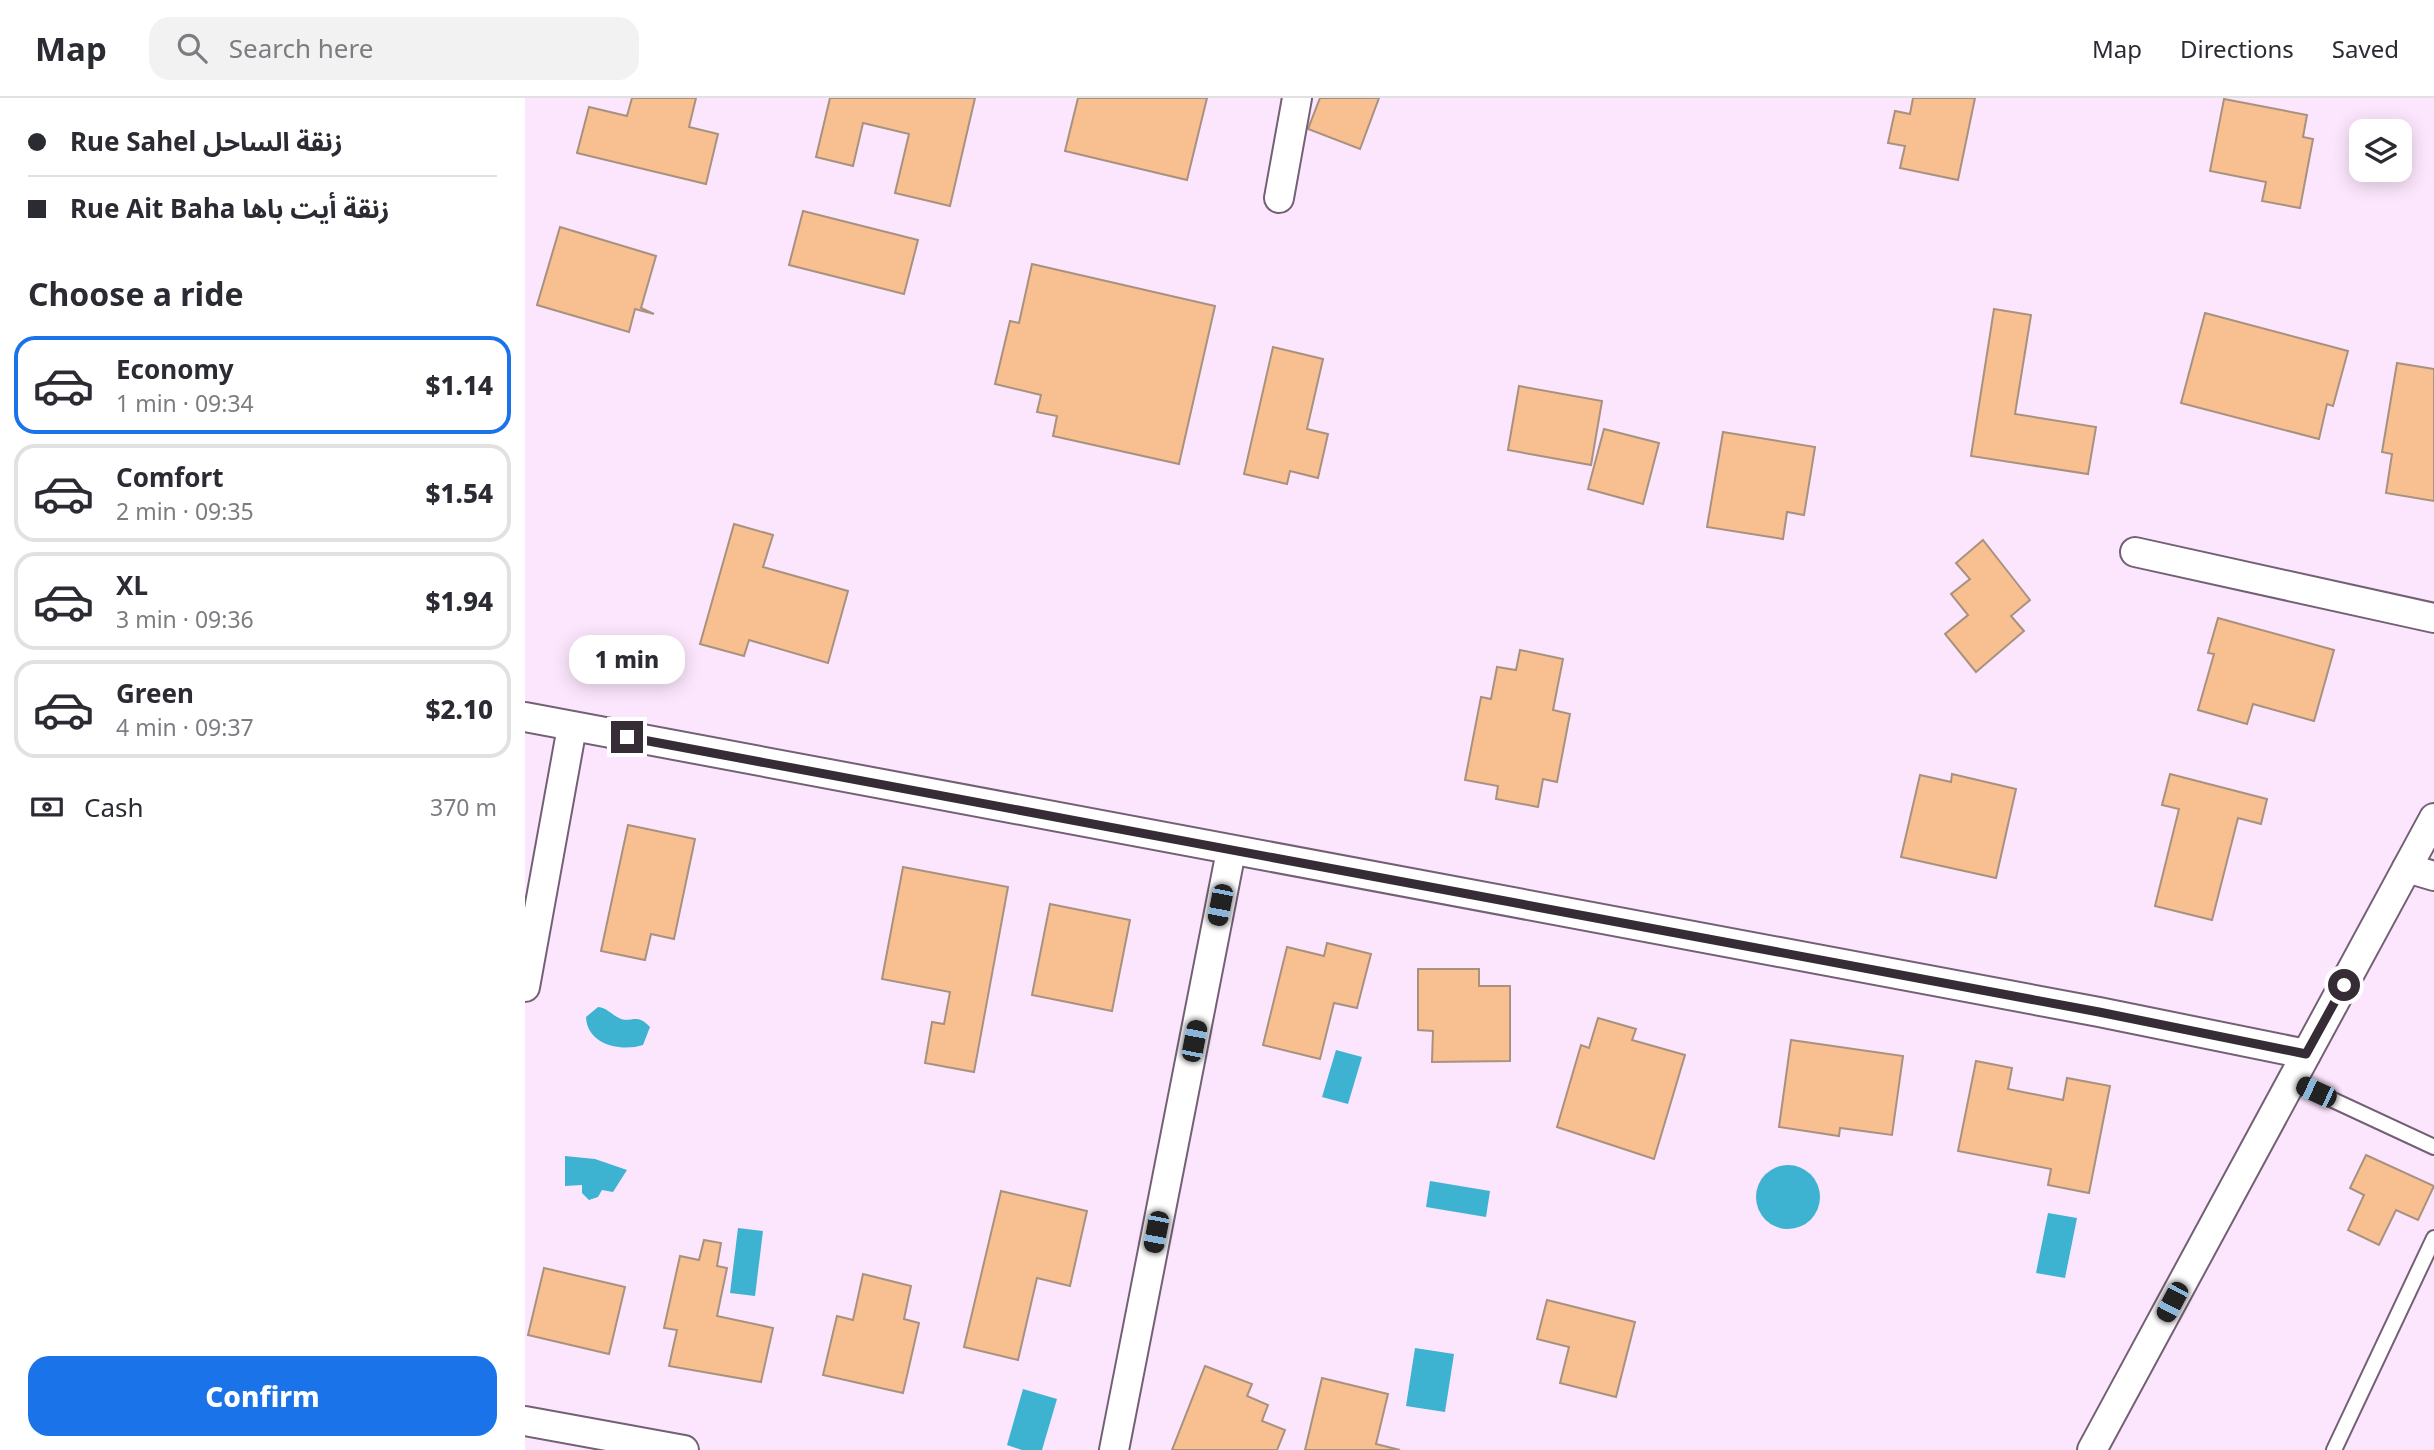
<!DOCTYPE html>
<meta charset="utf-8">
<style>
body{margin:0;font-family:"Noto Sans","Noto Sans Arabic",sans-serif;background:#f2f2f3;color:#2b2b33;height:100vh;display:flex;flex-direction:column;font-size:26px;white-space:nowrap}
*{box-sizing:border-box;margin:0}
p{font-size:23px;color:#7c7c81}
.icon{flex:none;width:38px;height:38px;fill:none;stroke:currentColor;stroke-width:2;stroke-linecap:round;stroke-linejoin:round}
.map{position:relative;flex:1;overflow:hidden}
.drawer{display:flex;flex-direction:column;background:#fff;width:525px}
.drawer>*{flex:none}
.guide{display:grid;align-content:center;height:154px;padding:0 28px;background:#fff}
.controls{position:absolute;left:1824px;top:21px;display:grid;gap:14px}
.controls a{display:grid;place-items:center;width:63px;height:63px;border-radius:14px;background:#fff;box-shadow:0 4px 18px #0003;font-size:35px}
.end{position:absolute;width:32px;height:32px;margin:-16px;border:9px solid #352c35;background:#fff;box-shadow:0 0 0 4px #fff}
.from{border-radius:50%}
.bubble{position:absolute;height:49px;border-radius:21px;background:#fff;box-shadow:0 4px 18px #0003;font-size:23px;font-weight:800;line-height:49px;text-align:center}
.car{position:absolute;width:21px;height:42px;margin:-21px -10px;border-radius:9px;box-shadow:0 0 5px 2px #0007;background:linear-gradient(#222 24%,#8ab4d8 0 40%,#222 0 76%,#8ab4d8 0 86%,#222 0)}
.guide b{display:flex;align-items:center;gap:24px;height:66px;font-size:26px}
.guide b+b{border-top:2px solid #e1e1e2}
.guide i{width:18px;height:18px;background:#2b2b33}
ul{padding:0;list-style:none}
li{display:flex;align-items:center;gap:21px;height:98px;margin:0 14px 10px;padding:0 14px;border:4px solid #e1e1e2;border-radius:21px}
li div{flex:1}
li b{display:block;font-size:26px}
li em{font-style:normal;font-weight:800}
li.on{border-color:#1a73e8}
li>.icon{width:63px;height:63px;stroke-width:1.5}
h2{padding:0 28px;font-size:32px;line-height:84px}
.pay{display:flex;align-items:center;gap:18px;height:77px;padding:0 28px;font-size:26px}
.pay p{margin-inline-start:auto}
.cta{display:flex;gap:14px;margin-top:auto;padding:14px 28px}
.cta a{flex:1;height:80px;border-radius:21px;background:#1a73e8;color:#fff;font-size:28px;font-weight:800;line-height:80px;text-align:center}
header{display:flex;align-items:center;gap:42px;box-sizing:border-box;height:98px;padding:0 35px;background:#fff;border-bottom:2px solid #e1e1e2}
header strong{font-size:33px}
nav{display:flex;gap:38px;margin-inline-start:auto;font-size:24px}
.search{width:490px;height:63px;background:#f2f2f3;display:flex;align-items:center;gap:18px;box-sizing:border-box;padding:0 24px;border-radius:21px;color:#7c7c81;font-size:26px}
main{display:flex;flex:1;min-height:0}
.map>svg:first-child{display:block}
.water{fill:#3db2d1}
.building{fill:#f8c091;stroke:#a8917e;stroke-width:2}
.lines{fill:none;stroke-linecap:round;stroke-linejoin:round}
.service-casing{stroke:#736074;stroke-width:18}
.minor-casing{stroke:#736074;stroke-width:32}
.service{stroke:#fff;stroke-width:14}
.minor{stroke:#fff;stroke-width:28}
.route{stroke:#352c35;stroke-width:9}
</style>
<header>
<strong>Map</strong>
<div class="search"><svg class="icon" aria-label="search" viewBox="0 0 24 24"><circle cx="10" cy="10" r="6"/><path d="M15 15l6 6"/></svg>Search here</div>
<nav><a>Map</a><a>Directions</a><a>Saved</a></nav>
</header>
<main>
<section class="drawer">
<div class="guide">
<b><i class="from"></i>Rue Sahel زنقة الساحل</b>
<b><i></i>Rue Ait Baha زنقة أيت باها</b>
</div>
<h2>Choose a ride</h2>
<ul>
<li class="on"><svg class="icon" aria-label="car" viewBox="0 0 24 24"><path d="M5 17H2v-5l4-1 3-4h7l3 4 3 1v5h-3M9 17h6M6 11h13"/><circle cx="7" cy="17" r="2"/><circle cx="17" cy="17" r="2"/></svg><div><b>Economy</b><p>1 min · 09:34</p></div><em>$1.14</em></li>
<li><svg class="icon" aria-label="car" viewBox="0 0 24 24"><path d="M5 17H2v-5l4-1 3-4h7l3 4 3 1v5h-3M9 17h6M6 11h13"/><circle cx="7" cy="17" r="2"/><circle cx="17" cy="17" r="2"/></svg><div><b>Comfort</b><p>2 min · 09:35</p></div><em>$1.54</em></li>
<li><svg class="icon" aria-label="car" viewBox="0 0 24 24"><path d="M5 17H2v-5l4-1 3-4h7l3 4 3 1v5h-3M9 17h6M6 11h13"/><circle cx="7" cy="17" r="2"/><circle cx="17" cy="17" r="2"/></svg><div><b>XL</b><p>3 min · 09:36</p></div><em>$1.94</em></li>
<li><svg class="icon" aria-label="car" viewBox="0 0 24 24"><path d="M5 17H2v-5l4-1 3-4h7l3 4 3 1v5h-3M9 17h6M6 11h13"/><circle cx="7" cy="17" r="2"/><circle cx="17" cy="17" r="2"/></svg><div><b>Green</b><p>4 min · 09:37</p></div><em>$2.10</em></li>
</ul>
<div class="pay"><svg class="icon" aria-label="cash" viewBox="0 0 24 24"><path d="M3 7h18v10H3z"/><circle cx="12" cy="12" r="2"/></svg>Cash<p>370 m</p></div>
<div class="cta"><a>Confirm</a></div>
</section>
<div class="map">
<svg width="1909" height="1352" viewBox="0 0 1909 1352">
<rect width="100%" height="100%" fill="#fce6fd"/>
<g class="water">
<path d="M73,909C82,910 86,916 94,920C106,926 111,914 125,929L118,947C96,954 62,947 61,919Z"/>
<path d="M811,952L837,959L823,1006L797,999Z"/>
<path d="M40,1058L70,1061L102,1072L88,1094L77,1092L73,1099L64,1102L57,1095V1087L40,1088Z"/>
<circle cx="1263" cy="1099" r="32"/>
<path d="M905,1083L965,1093L961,1119L901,1109Z"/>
<path d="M1523,1115L1552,1120L1540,1180L1511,1175Z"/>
<path d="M213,1130L238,1133L230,1198L205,1195Z"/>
<path d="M890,1250L929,1256L920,1314L881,1308Z"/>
<path d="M498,1291L532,1301L517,1352H497L482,1347Z"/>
</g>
<g class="building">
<path d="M107,0H171L164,29L193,36L181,86L52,55L64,9L102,18Z"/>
<path d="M305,0H450L425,108L370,95L384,36L338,25L328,68L291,59Z"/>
<path d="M553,0H682L662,82L540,53Z"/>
<path d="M795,0H854L835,51L783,31Z"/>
<path d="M1388,0H1450L1433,82L1375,70L1380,48L1363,45L1370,13L1385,16Z"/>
<path d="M1699,1L1782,17L1778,39L1788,41L1775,110L1737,103L1741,84L1685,73Z"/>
<path d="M278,113L393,142L379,196L264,167Z"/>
<path d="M35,129L131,158L116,210L129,216L110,211L104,234L12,207Z"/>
<path d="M507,166L690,208L654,366L528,338L532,318L512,314L516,297L470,286L485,223L494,225Z"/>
<path d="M1469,211L1506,217L1490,316L1571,329L1563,376L1446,358Z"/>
<path d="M1680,215L1823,253L1808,308L1802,306L1794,341L1656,305Z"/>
<path d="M748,249L798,261L782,331L803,336L793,380L765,373L762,386L719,376Z"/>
<path d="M1872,265L1909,271V403L1861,395L1867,356L1857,354Z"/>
<path d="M994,288L1077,303L1066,367L983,352Z"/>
<path d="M1079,331L1134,345L1118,406L1063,391Z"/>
<path d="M1198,334L1290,349L1279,417L1262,414L1258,441L1182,429Z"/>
<path d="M209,426L248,437L238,469L323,493L303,565L224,542L219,558L175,546Z"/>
<path d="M1458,442L1505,502L1486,518L1499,533L1451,574L1420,536L1443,517L1426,496L1445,481L1431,465Z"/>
<path d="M1693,520L1809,552L1789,623L1728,606L1722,626L1673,612L1689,556L1683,555Z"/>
<path d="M995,552L1038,561L1028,612L1045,616L1032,684L1018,681L1013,709L971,701L973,688L940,682L956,599L966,601L972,569L991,572Z"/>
<path d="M1427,676L1491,691L1471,780L1376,759L1395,677L1426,684Z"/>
<path d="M1645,676L1742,701L1736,726L1713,720L1687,822L1630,808L1654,711L1637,707Z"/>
<path d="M103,727L170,741L149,841L126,836L120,862L76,853Z"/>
<path d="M378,769L483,789L449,974L400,965L407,924L419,926L425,894L357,881Z"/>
<path d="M525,806L605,822L587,913L507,897Z"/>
<path d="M802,845L846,856L832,910L809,905L795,961L738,947L762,849L799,858Z"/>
<path d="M893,871H954V888H985V963L907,964L908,933L893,932Z"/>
<path d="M1073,920L1111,931L1107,942L1160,957L1129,1061L1032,1029L1056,947L1064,950Z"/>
<path d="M1266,942L1378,958L1367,1037L1315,1030L1314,1038L1254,1029Z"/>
<path d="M1451,963L1487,970L1483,991L1538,1002L1542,980L1585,988L1564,1095L1523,1087L1526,1071L1433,1053Z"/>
<path d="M1841,1057L1909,1088L1893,1122L1871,1112L1854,1147L1823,1132L1839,1097L1825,1090Z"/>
<path d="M476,1093L562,1113L545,1188L512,1180L493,1262L439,1249Z"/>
<path d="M179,1142L196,1145L192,1168L202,1170L192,1218L248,1230L236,1284L144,1268L152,1232L139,1230L155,1158L174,1162Z"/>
<path d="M19,1170L100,1189L84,1256L3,1237Z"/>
<path d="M338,1176L386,1188L379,1221L394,1225L378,1295L298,1277L312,1218L328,1222Z"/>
<path d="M1022,1202L1110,1224L1091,1299L1035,1285L1044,1249L1012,1241Z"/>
<path d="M680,1268L727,1286L722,1298L743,1307L737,1323L760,1332L752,1352H647Z"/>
<path d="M797,1280L863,1296L851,1346L875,1352H780Z"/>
</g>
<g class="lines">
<defs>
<g id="service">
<path d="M1767,983L1909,1049"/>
<path d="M1809,1352L1909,1140"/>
</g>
<g id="minor">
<path d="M754,100L772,0"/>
<path d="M1610,454L1909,520"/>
<path d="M0,619L1574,914L1781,956"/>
<path d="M1882,770L1909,778"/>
<path d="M0,889L47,629"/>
<path d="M0,1323L159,1352"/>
<path d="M589,1352L706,753"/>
<path d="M1567,1352L1909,720"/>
</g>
</defs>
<use href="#service" class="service-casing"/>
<use href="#minor" class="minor-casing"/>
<use href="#service" class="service"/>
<use href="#minor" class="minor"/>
</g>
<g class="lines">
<path class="route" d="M102,639L1574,914L1781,956L1819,887"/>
</g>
</svg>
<div class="controls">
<a><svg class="icon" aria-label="layers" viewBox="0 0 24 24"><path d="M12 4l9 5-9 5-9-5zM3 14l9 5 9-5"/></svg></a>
</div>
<i class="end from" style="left:1819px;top:887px"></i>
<i class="end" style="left:102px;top:639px"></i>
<div class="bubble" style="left:44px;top:537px;width:116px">1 min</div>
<i class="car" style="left:695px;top:807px;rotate:191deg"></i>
<i class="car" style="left:669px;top:943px;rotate:11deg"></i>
<i class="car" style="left:1791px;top:994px;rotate:295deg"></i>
<i class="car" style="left:631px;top:1134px;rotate:191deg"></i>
<i class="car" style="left:1647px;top:1204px;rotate:208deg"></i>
</div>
</main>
